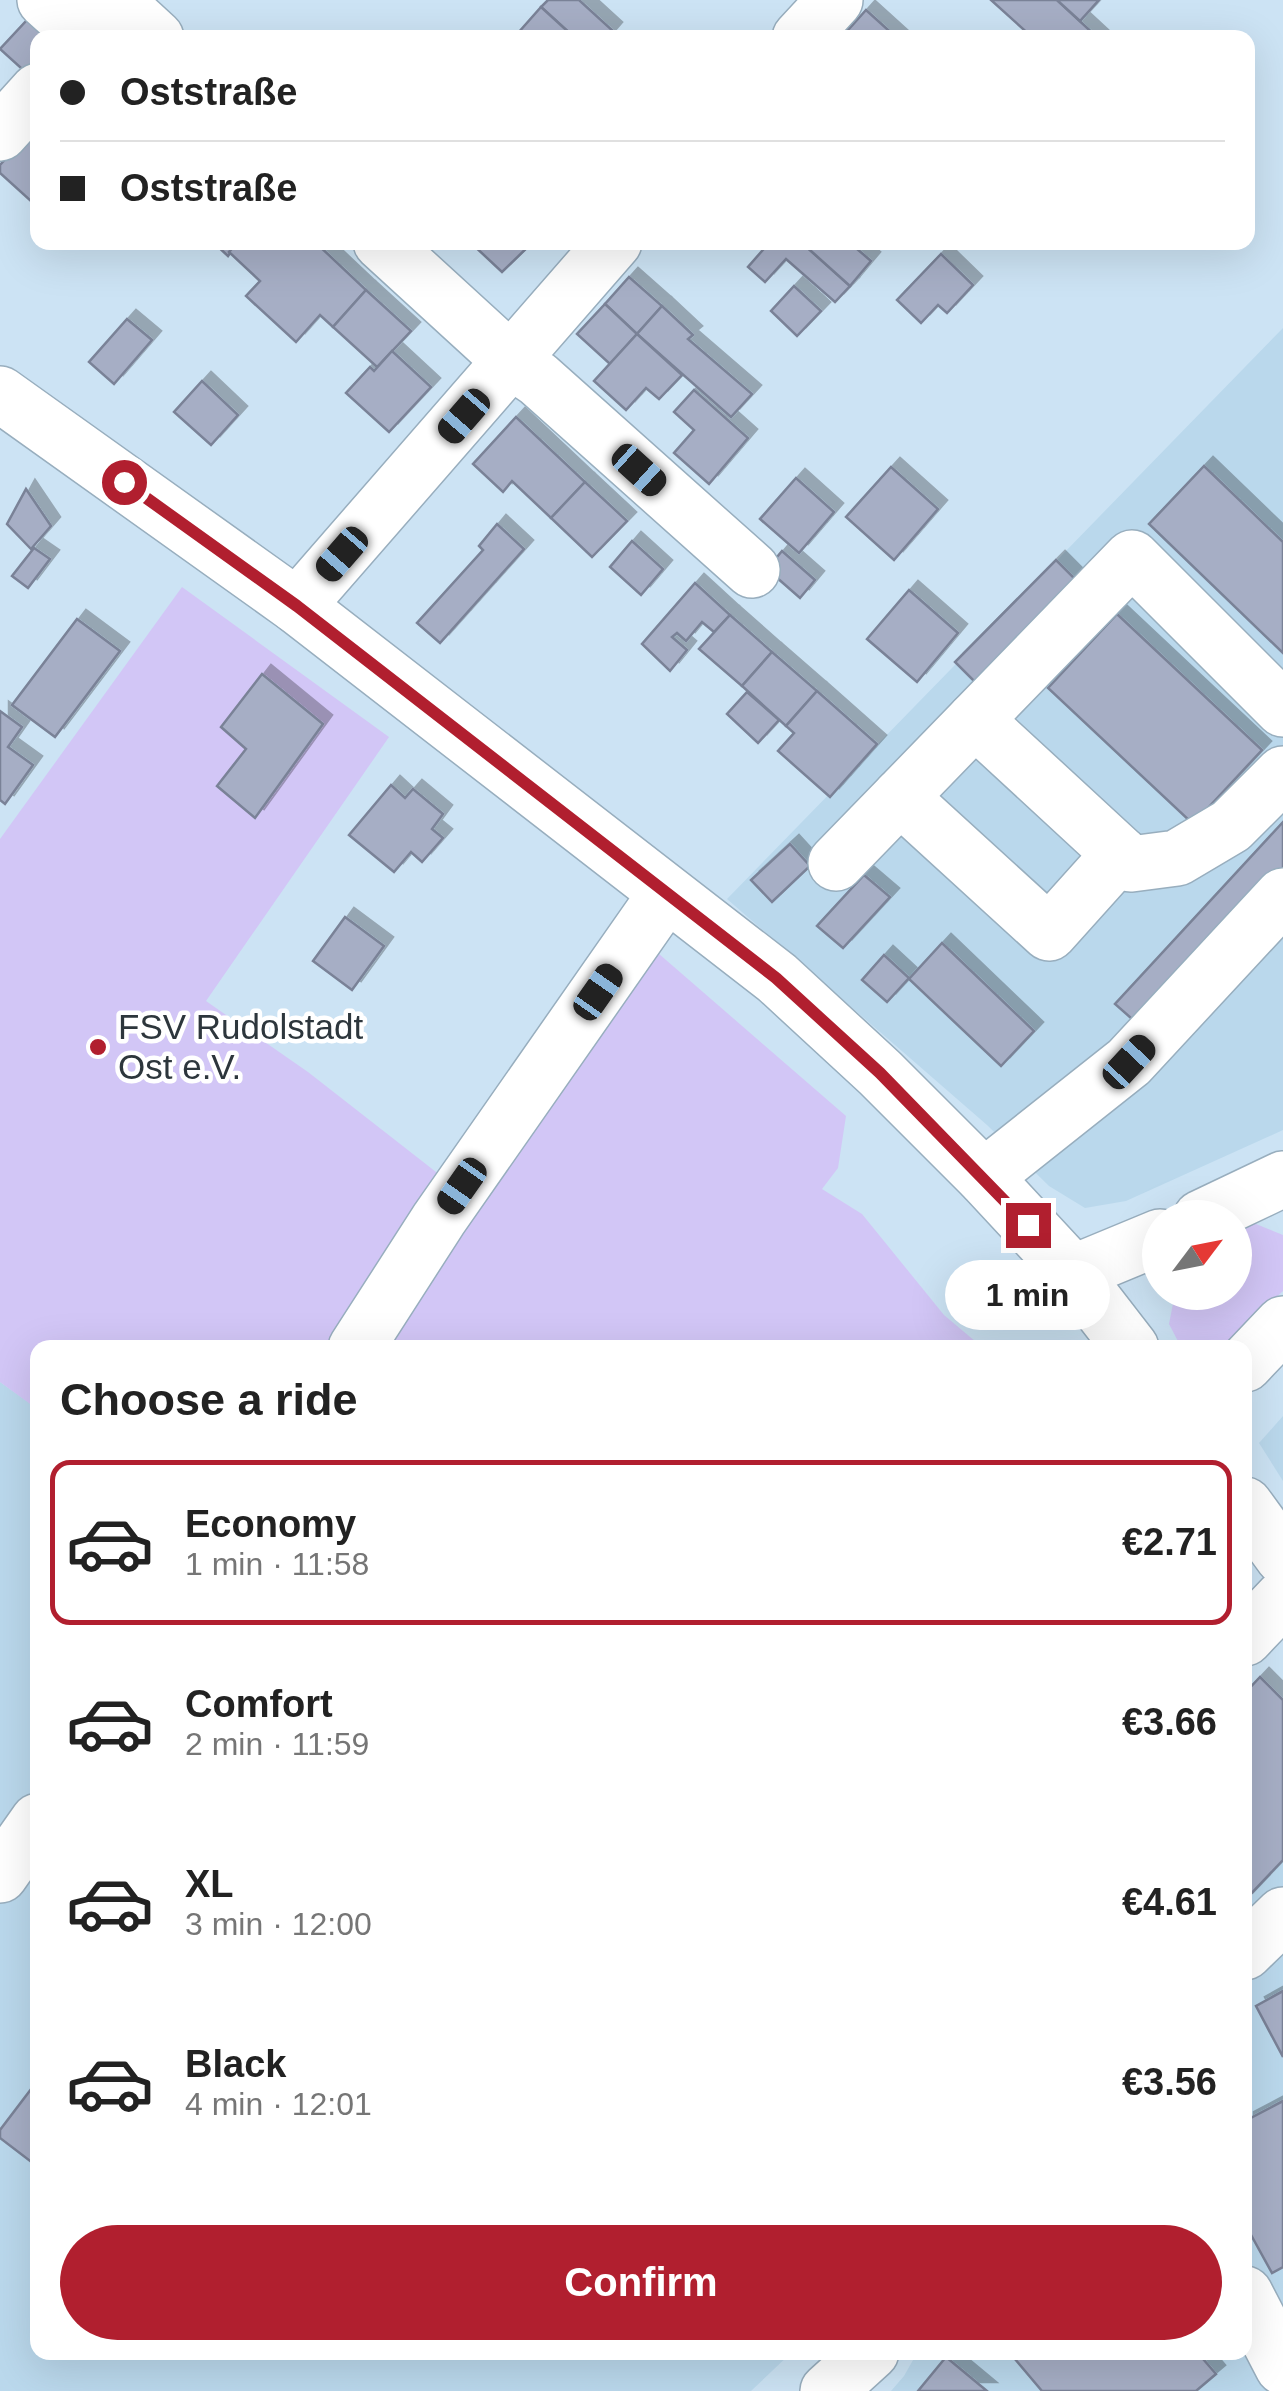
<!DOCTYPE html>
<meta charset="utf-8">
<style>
body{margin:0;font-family:Helvetica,sans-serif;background:#f6f6f6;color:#222;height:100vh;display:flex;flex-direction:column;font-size:38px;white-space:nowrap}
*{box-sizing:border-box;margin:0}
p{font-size:32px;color:#767676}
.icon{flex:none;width:55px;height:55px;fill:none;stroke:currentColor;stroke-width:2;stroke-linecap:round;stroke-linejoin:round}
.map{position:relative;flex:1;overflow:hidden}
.side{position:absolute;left:30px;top:1340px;width:1222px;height:1020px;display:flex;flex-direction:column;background:#fff;border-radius:20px;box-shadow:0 10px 40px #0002}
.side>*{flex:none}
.hud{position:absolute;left:30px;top:30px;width:1225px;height:220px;border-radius:20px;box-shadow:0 10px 40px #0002;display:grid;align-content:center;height:220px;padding:0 30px;background:#fff}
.needle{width:65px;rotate:58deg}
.controls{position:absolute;left:1142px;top:1200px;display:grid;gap:20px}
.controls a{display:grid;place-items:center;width:110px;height:110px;border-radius:50%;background:#fff;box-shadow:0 10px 40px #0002;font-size:50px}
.end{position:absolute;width:45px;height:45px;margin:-22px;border:12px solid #b11f2f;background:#fff;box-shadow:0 0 0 5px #fff}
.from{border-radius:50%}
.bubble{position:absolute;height:70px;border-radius:35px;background:#fff;box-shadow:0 10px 40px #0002;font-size:32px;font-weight:600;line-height:70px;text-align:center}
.car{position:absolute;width:30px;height:60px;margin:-30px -15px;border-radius:12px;box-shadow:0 0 8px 2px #0007;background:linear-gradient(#222 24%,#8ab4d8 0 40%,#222 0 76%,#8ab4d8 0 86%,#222 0)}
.hud b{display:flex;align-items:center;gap:35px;height:95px;font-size:38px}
.hud b+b{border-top:2px solid #e0e0e0}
.hud i{width:25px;height:25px;background:#222}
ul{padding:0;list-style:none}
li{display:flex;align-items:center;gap:30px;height:165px;margin:0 20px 15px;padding:0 10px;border:5px solid transparent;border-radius:20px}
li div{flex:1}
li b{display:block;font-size:38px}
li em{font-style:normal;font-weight:600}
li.on{border-color:#b11f2f}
li>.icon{width:90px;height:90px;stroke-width:1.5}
h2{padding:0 30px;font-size:45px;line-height:120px}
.primary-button{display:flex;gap:20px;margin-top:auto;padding:20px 30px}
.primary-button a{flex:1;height:115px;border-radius:60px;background:#b11f2f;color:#fff;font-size:40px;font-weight:600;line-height:115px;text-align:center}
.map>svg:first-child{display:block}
.built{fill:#bad8ec}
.green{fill:#d2c6f6}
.building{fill:#a6aec5;stroke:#7a8297;stroke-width:2.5;filter:url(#shadow)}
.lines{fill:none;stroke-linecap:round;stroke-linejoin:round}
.minor-casing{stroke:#98aebe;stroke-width:58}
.minor{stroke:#fff;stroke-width:55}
.route{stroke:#b11f2f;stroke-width:12}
.poi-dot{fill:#b11f2f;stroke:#fff;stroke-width:4}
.labels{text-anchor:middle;stroke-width:9;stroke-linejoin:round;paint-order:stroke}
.poi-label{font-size:35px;fill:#2d363c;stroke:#fff;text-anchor:start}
</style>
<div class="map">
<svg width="1283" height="2391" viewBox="0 0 1283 2391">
<defs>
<filter id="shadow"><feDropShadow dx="9" dy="-9" stdDeviation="0" flood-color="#0004"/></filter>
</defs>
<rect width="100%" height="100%" fill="#cce3f4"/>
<g class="built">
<path d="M1283,328V1130L1126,1201L1085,1208L1049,1186L987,1125L727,899Z"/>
<path d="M0,1382L38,1409V2352L791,2353L751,2391H0Z"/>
<path d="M1283,1416V1481L1259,1443Z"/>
<path d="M1260,1677L1283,1700V2391H891L904,2376L917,2353L1245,2352V1693Z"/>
</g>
<g class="green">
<path d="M182,587L389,737L206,1001L308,1072L445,1179L329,1347L38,1348L37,1409L0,1382V839Z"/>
<path d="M651,947L846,1116L838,1168L822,1189L862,1214L944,1315L982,1347L367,1348Z"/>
<path d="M1246,1220L1283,1235V1291L1222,1347H1181L1169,1324L1175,1293L1235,1292V1225Z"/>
</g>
<g class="building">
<path d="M548,0H579L613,31L607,38H575L541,7Z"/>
<path d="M991,0H1057L1098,38H1033Z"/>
<path d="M1057,0H1099L1080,21Z"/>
<path d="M541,7L575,38H522L518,33Z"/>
<path d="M866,10L897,38H841Z"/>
<path d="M27,20L47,38H38V71L32,78L0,49Z"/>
<path d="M38,124V195L32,202L0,173V165Z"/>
<path d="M213,242H238L228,256Z"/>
<path d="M238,242H315L366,290L333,327L320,315L296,342L246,296L260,281L229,252Z"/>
<path d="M470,242H533L502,272Z"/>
<path d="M766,242H801L850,286L835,302L786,259L765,282L748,267L768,244Z"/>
<path d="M801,242H849L871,261L850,286Z"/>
<path d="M941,254L973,285L947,313L938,305L921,323L897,300Z"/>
<path d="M629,277L662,306L637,334L605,304Z"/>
<path d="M794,286L821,311L797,336L771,311Z"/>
<path d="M366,290L411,331L377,367L333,327Z"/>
<path d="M605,304L637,334L610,364L577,334Z"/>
<path d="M662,306L693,335L688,339L752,394L731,417L637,334Z"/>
<path d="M127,319L152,340L114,384L89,362Z"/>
<path d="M637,334L682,375L659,399L646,388L626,410L594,381Z"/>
<path d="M392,351L431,387L389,432L346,393L370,367L374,371Z"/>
<path d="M202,381L238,415L211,445L174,412Z"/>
<path d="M694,390L748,438L709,484L674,453L694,430L674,412Z"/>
<path d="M516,417L585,482L551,518L512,481L503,492L473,464Z"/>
<path d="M1204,466L1283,542V653L1149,524Z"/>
<path d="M891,467L938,509L894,560L846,517Z"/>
<path d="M796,478L834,512L799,553L760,519Z"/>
<path d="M585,482L627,521L592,557L551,518Z"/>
<path d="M26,489L51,526L31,549L7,524Z"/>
<path d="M497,524L524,549L440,643L417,623L483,550L479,546Z"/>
<path d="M632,541L663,569L641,595L610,567Z"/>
<path d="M34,548L50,559L28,588L12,576Z"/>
<path d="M782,551L815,580L800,598L767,569Z"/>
<path d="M1056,560L1079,583L978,685L955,662Z"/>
<path d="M695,583L730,615L714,632L702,622L686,641L677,633L672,637L687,650L670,671L642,644Z"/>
<path d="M909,590L958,633L917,682L867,639Z"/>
<path d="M1117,614L1262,750L1193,824L1048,688Z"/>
<path d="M730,615L772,652L742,686L699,649Z"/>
<path d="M77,619L120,651L55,737L12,705Z"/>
<path d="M772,652L817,691L786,726L742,686Z"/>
<path d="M262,674L323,724L255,818L217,786L246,749L221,727Z"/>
<path d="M817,691L877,744L830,797L778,751L794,733L786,726Z"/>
<path d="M747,692L779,720L758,743L727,714Z"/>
<path d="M0,711L22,727L8,747L33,765L5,804L0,800Z"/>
<path d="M391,785L405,798L413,789L443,814L432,829L443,838L422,862L411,852L394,872L349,835Z"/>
<path d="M1283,822V872L1140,1026L1115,1004Z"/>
<path d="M790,844L810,866L772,902L751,880Z"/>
<path d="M864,875L890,897L843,948L817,926Z"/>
<path d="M345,917L384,946L352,990L313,961Z"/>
<path d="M942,943L1034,1031L1001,1066L909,979Z"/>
<path d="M884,955L909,978L887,1002L862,980Z"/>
<path d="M1260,1677L1283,1700V1860L1245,1900V1693Z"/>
<path d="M1283,1991V2057L1256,2006Z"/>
<path d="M38,2080V2167L0,2138V2130Z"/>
<path d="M1283,2101V2267L1272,2273L1245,2224V2121Z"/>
<path d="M1009,2352H1197L1216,2374L1196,2391H1042Z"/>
<path d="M946,2357L987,2391H918Z"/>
</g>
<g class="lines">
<defs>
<g id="minor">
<path d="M45,0L86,37"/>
<path d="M119,4L156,38"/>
<path d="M86,38L122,0"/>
<path d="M800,38L835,0"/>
<path d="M0,133L38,91"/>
<path d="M381,242L511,361L538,379L752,570"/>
<path d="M0,394L297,606L777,978L880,1073L984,1177L1073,1273L1131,1348"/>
<path d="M297,606L614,242"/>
<path d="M975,720L1131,864L1177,858L1231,826L1283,774"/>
<path d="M900,797L1049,933L1120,854"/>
<path d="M836,863L1132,558L1283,709"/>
<path d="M984,1177L1129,1062L1283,896"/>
<path d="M1201,1218L1283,1179"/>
<path d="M1073,1273L1160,1237"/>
<path d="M356,1348L439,1219L666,894"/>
<path d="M1245,1364L1283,1324"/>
<path d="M1245,1505L1283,1557"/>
<path d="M1245,1638L1283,1598"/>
<path d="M0,1875L38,1821"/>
<path d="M1245,1952L1283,1915"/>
<path d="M1245,2294L1283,2367"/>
<path d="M828,2391L871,2352"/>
</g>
</defs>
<use href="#minor" class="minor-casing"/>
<use href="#minor" class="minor"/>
</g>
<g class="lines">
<path class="route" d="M124,482L297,606L776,978L880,1073L1028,1225"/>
</g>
<circle class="poi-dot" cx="98" cy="1047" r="10"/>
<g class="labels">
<g class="poi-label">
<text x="118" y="1039">FSV Rudolstadt<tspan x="118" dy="40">Ost e.V.</tspan></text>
</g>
</g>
</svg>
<div class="controls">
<a><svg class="needle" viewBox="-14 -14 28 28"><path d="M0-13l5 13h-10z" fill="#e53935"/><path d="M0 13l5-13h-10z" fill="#767676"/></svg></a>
</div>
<i class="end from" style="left:124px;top:482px"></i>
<i class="end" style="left:1028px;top:1225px"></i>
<div class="bubble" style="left:945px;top:1260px;width:165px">1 min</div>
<i class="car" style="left:464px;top:416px;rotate:221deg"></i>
<i class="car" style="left:639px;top:470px;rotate:132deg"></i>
<i class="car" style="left:342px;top:554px;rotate:221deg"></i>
<i class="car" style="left:598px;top:992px;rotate:35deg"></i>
<i class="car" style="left:1129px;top:1062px;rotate:43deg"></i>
<i class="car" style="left:462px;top:1186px;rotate:215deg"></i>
<div class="hud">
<b><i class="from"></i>Oststraße</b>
<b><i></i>Oststraße</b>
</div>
<section class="side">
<h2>Choose a ride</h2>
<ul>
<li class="on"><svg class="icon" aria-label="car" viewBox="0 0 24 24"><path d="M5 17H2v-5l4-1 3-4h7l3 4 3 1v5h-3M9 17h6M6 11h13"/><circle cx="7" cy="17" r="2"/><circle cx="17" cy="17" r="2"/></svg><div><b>Economy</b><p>1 min · 11:58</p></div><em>€2.71</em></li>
<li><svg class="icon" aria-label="car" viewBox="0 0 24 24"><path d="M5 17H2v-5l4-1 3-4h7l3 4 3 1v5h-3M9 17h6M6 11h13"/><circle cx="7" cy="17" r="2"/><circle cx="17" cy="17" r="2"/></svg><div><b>Comfort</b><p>2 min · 11:59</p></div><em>€3.66</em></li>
<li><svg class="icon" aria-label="car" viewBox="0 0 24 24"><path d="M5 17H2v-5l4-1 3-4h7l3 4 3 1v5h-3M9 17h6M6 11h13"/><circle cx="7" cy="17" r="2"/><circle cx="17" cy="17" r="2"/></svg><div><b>XL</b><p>3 min · 12:00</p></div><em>€4.61</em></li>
<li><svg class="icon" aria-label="car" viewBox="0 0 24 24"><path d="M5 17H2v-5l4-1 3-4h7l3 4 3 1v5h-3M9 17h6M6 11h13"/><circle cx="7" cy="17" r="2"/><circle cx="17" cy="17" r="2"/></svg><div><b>Black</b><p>4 min · 12:01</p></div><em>€3.56</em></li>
</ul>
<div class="primary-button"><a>Confirm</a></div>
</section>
</div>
